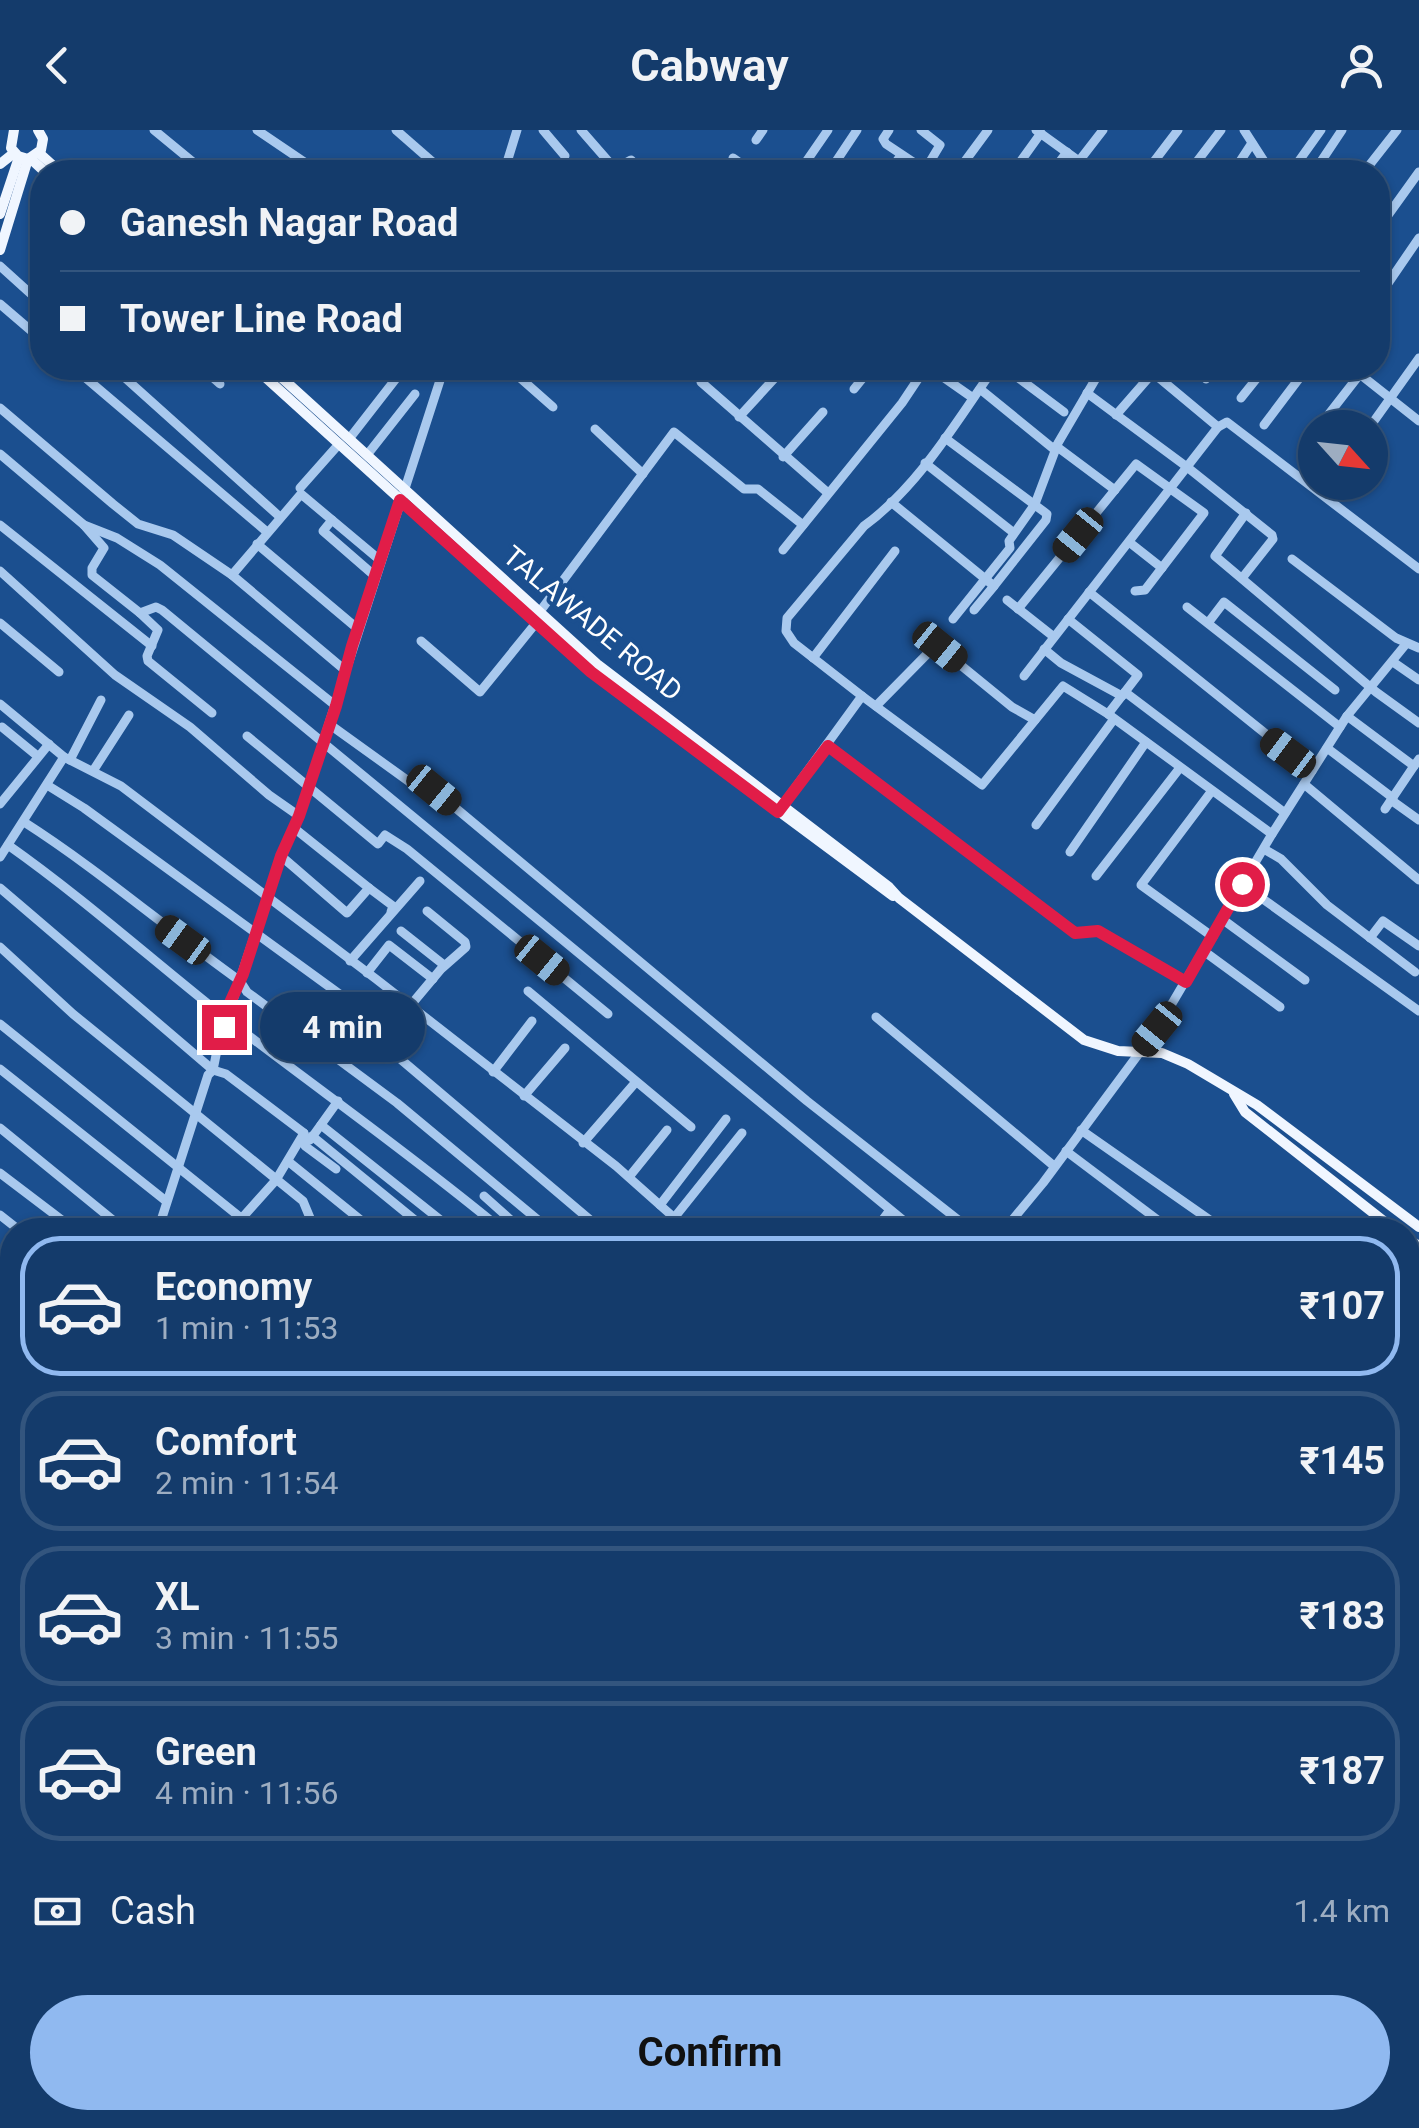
<!DOCTYPE html>
<meta charset="utf-8">
<style>
body{margin:0;font-family:Roboto,sans-serif;background:#1d4271;color:#f1f3f6;height:100vh;display:flex;flex-direction:column;font-size:38px;white-space:nowrap}
*{box-sizing:border-box;margin:0}
p{font-size:32px;color:#9dadc1}
.icon{flex:none;width:55px;height:55px;fill:none;stroke:currentColor;stroke-width:2;stroke-linecap:round;stroke-linejoin:round}
.map{position:relative;flex:1;overflow:hidden}
.panel{position:absolute;left:0px;top:1088px;width:1420px;height:912px;display:flex;flex-direction:column;background:#143b6b;border-radius:40px 40px 0 0;box-shadow:0 2px 8px #0004,0 0 0 2px #33557e}
.panel>*{flex:none}
.guide{position:absolute;left:30px;top:30px;width:1360px;height:220px;border-radius:40px;box-shadow:0 2px 8px #0004,0 0 0 2px #33557e;display:grid;align-content:center;height:220px;padding:0 30px;background:#143b6b}
.needle{width:65px;rotate:117deg}
.controls{position:absolute;left:1298px;top:280px;display:grid;gap:20px}
.controls a{display:grid;place-items:center;width:90px;height:90px;border-radius:50%;background:#143b6b;box-shadow:0 2px 8px #0004,0 0 0 2px #33557e;font-size:50px}
.end{position:absolute;width:45px;height:45px;margin:-22px;border:12px solid #e11d48;background:#fff;box-shadow:0 0 0 5px #fff}
.from{border-radius:50%}
.bubble{position:absolute;height:70px;border-radius:35px;background:#143b6b;box-shadow:0 2px 8px #0004,0 0 0 2px #33557e;font-size:32px;font-weight:700;line-height:70px;text-align:center}
.car{position:absolute;width:30px;height:60px;margin:-30px -15px;border-radius:12px;box-shadow:0 0 8px 2px #0007;background:linear-gradient(#222 24%,#8ab4d8 0 40%,#222 0 76%,#8ab4d8 0 86%,#222 0)}
.guide b{display:flex;align-items:center;gap:35px;height:95px;font-size:38px}
.guide b+b{border-top:2px solid #33557e}
.guide i{width:25px;height:25px;background:#f1f3f6}
ul{padding:18px 0 0;list-style:none}
li{display:flex;align-items:center;gap:30px;height:140px;margin:0 20px 15px;padding:0 10px;border:5px solid #33557e;border-radius:40px}
li div{flex:1}
li b{display:block;font-size:38px}
li em{font-style:normal;font-weight:700}
li.selected{border-color:#90b9f0}
li>.icon{width:90px;height:90px;stroke-width:1.5}
.pay{display:flex;align-items:center;gap:25px;height:110px;padding:0 30px;font-size:38px}
.pay p{margin-inline-start:auto}
.button{display:flex;gap:20px;margin-top:auto;padding:20px 30px}
.button a{flex:1;height:115px;border-radius:60px;background:#90b9f0;color:#111;font-size:40px;font-weight:700;line-height:115px;text-align:center}
header{display:flex;justify-content:space-between;align-items:center;height:130px;padding:0 30px;background:#143b6b;font-size:45px;font-weight:700}
.map>svg:first-child{display:block}
.lines{fill:none;stroke-linecap:round;stroke-linejoin:round}
.minor{stroke:#a9c9ee;stroke-width:9}
.major{stroke:#f0f6ff;stroke-width:10}
.route{stroke:#e11d48;stroke-width:12}
.labels{text-anchor:middle;stroke-width:8;stroke-linejoin:round;paint-order:stroke}
.street-label{font-size:28px;fill:#fff;stroke:#1b4f8f}
</style>
<header><svg class="icon" aria-label="back" viewBox="0 0 24 24"><path d="M15 5l-7 7 7 7"/></svg>Cabway<svg class="icon" aria-label="person" viewBox="0 0 24 24"><circle cx="12" cy="8" r="4"/><path d="M4 21q1-7 8-7t8 7"/></svg></header>
<div class="map">
<svg width="1419" height="1998" viewBox="0 0 1419 1998">
<rect width="100%" height="100%" fill="#1b4f8f"/>
<g class="lines">
<g class="minor">
<path d="M154,0L205,42"/>
<path d="M257,0L319,42"/>
<path d="M396,0L444,42"/>
<path d="M543,0L565,26"/>
<path d="M581,0L615,39L610,42"/>
<path d="M889,0L883,9L886,14L925,40L940,15L921,0"/>
<path d="M1036,0L1094,42"/>
<path d="M1244,0L1271,42"/>
<path d="M756,10L763,0"/>
<path d="M733,28L753,42"/>
<path d="M1079,31L1103,0"/>
<path d="M615,39L631,30L643,42"/>
<path d="M504,42L517,0"/>
<path d="M799,42L828,0"/>
<path d="M829,42L857,0"/>
<path d="M889,42L901,25"/>
<path d="M957,42L988,0"/>
<path d="M1013,42L1041,3"/>
<path d="M1052,42L1067,22"/>
<path d="M1146,42L1178,0"/>
<path d="M1189,42L1221,0"/>
<path d="M1233,42L1252,13"/>
<path d="M1291,42L1321,0"/>
<path d="M1314,42L1342,0"/>
<path d="M1364,42L1397,0"/>
<path d="M1378,99L1419,42"/>
<path d="M0,136L42,174"/>
<path d="M1378,168L1419,108"/>
<path d="M0,174L42,210"/>
<path d="M74,238L267,402"/>
<path d="M114,238L280,387"/>
<path d="M202,238L220,254"/>
<path d="M509,238L553,277"/>
<path d="M713,238L701,252L828,363"/>
<path d="M879,238L881,239"/>
<path d="M1005,238L1064,282"/>
<path d="M1352,238L1419,291"/>
<path d="M1152,242L1218,297"/>
<path d="M1206,249L1215,238"/>
<path d="M854,259L871,238"/>
<path d="M980,259L1055,320"/>
<path d="M1087,263L1187,337L1272,405L1273,409L1243,447"/>
<path d="M1241,268L1265,238"/>
<path d="M0,278L113,374L138,394L173,405L232,445L346,541"/>
<path d="M1116,285L1157,238"/>
<path d="M739,287L784,238"/>
<path d="M1264,295L1307,238"/>
<path d="M1318,298L1360,244"/>
<path d="M1369,298L1419,228"/>
<path d="M595,299L643,344"/>
<path d="M349,309L398,246"/>
<path d="M1303,315L1315,301"/>
<path d="M1056,316L1115,360"/>
<path d="M0,324L84,395L117,408L160,435L336,576"/>
<path d="M367,325L415,264"/>
<path d="M783,327L823,282"/>
<path d="M925,333L1014,403"/>
<path d="M300,358L339,314"/>
<path d="M891,372L994,456L1046,390L1047,384L945,308"/>
<path d="M1246,383L1215,426L1376,562L1419,593"/>
<path d="M332,390L323,401L376,447"/>
<path d="M0,395L152,516"/>
<path d="M84,395L104,418L92,438V445L140,483L156,477L162,480L915,1100"/>
<path d="M1129,412L1162,438"/>
<path d="M257,414L358,499"/>
<path d="M783,420L902,273L924,240H933L973,268"/>
<path d="M1292,429L1396,508L1419,518"/>
<path d="M0,441L115,545L190,597L269,665L299,686"/>
<path d="M232,445L301,364L381,431"/>
<path d="M1089,462L1312,641"/>
<path d="M1007,470L1054,507"/>
<path d="M1187,477L1340,597"/>
<path d="M1018,479L1136,334L1204,383L1145,460L1135,461"/>
<path d="M974,480L994,456"/>
<path d="M140,483L158,500L147,526L148,531L212,583"/>
<path d="M538,484L674,302L744,359H758L803,395"/>
<path d="M953,489L1010,418L1009,411L1035,374L1058,313L1102,238"/>
<path d="M1068,489L1138,545L1108,584"/>
<path d="M0,493L59,542"/>
<path d="M1208,493L1224,472L1335,560"/>
<path d="M421,511L480,562L536,493"/>
<path d="M1044,519L1061,533L1122,566"/>
<path d="M813,528L895,421"/>
<path d="M1393,532L1419,550"/>
<path d="M1024,546L1218,297L1227,292L1419,439"/>
<path d="M1125,562L1285,683"/>
<path d="M862,566L982,655L1063,556L1108,584L1272,704"/>
<path d="M0,574L64,627L121,656L376,849L616,1036L688,1100"/>
<path d="M876,576L936,515L1012,577L1035,590"/>
<path d="M1347,586L1414,636L1419,629"/>
<path d="M329,594L418,658L434,660L807,971L971,1100"/>
<path d="M2,597L35,624"/>
<path d="M247,606L378,714L385,705L407,719L608,884"/>
<path d="M828,616L1075,803L1097,801L1186,852"/>
<path d="M1327,618L1393,668"/>
<path d="M70,630L101,570"/>
<path d="M93,641L129,585"/>
<path d="M1304,654L1419,750"/>
<path d="M47,655L84,678L338,863L345,868L352,888L602,1100"/>
<path d="M1211,662L1141,755L1213,807"/>
<path d="M1391,670L1419,690"/>
<path d="M0,674L49,614"/>
<path d="M1385,679L1414,636"/>
<path d="M779,680L862,566L794,513L786,501L787,488L864,396C918,357 957,291 994,238"/>
<path d="M24,692C99,740 167,799 240,851L247,862L397,973L550,1100"/>
<path d="M1036,695L1114,589"/>
<path d="M8,715C83,768 151,829 223,886C316,958 412,1025 502,1100"/>
<path d="M1264,719L1281,729L1327,775L1415,842"/>
<path d="M1070,722L1146,612"/>
<path d="M281,726L347,783L369,758L294,698"/>
<path d="M0,727L64,627"/>
<path d="M1096,746L1179,639"/>
<path d="M1242,754L1419,881"/>
<path d="M0,758L213,940L226,944L304,1003"/>
<path d="M369,758L393,776L391,782"/>
<path d="M1222,789L1305,850"/>
<path d="M401,801L444,835"/>
<path d="M1370,808L1383,791L1419,816"/>
<path d="M0,817L73,884L303,1071L315,1100"/>
<path d="M1205,822L1280,877"/>
<path d="M350,831L420,751"/>
<path d="M367,843L389,815L433,849"/>
<path d="M528,861L691,997"/>
<path d="M410,876L441,839L466,817L465,812L427,781"/>
<path d="M876,887L1054,1036"/>
<path d="M0,894L256,1100"/>
<path d="M0,939L166,1071"/>
<path d="M493,942L532,891"/>
<path d="M524,966L565,918"/>
<path d="M321,995L453,1100"/>
<path d="M0,998L125,1100"/>
<path d="M1081,1000L1214,1093"/>
<path d="M312,1006L427,1100"/>
<path d="M310,1010L338,971"/>
<path d="M583,1013L635,953"/>
<path d="M1066,1021L1171,1100"/>
<path d="M289,1032L373,1100"/>
<path d="M0,1043L75,1100"/>
<path d="M629,1047L667,1000"/>
<path d="M484,1066L522,1100"/>
<path d="M660,1075L726,989"/>
<path d="M0,1085L19,1100"/>
<path d="M242,1088L276,1050L304,1003L305,1016L336,1039"/>
<path d="M674,1088L742,1003"/>
<path d="M158,1100L208,945L213,940C218,917 221,891 233,870L281,726L299,686L444,238"/>
<path d="M875,1100L890,1080"/>
<path d="M1004,1100L1043,1053L1157,899L1272,704L1347,586L1406,514"/>
<path d="M0,1160L12,1144"/>
<path d="M0,1218L12,1227"/>
<path d="M0,1255L12,1265"/>
<path d="M0,1297L12,1307"/>
<path d="M0,1337L12,1347"/>
<path d="M0,1380L12,1389"/>
<path d="M0,1424L12,1434"/>
<path d="M0,1460L12,1469"/>
<path d="M0,1509L12,1519"/>
<path d="M0,1592L12,1553"/>
<path d="M0,1601L12,1610"/>
<path d="M0,1642L12,1650"/>
<path d="M0,1684L6,1688"/>
<path d="M0,1739L12,1749"/>
<path d="M0,1805L12,1815"/>
<path d="M0,1895L12,1906"/>
<path d="M0,1966L12,1977"/>
<path d="M25,1988L37,1998"/>
<path d="M104,1988L116,1998"/>
<path d="M220,1988L233,1998"/>
<path d="M310,1988L322,1998"/>
<path d="M506,1988L520,1998"/>
<path d="M622,1988L637,1998"/>
<path d="M682,1988L696,1997L711,1989L728,1998"/>
<path d="M1276,1988L1288,1998"/>
<path d="M119,1998L128,1988"/>
<path d="M326,1998L344,1988"/>
<path d="M380,1998L387,1988"/>
</g>
<g class="major">
<path d="M14,0L11,18L18,26L28,29L41,20L43,9L38,0"/>
<path d="M39,23L60,42"/>
<path d="M30,28L45,42"/>
<path d="M0,34L14,23"/>
<path d="M0,84L19,27"/>
<path d="M0,120L28,29"/>
<path d="M255,238L591,542L893,766"/>
<path d="M271,238L597,534L889,757L899,768L1084,910L1118,921L1162,923L1188,934L1257,975L1419,1097"/>
<path d="M1234,964L1245,982L1395,1100"/>
<path d="M1408,1109L1419,1116"/>
</g>
</g>
<g class="lines">
<path class="route" d="M224,897V886L243,844L281,726L299,686L336,576L352,516L400,370L591,542L778,682L828,616L1075,803L1098,801L1186,852L1242,754"/>
</g>
<g class="labels">
<g class="street-label">
<text transform="translate(593 493) rotate(40)" y="10">TALAWADE ROAD</text>
</g>
</g>
</svg>
<div class="controls">
<a><svg class="needle" viewBox="-14 -14 28 28"><path d="M0-13l5 13h-10z" fill="#e53935"/><path d="M0 13l5-13h-10z" fill="#9dadc1"/></svg></a>
</div>
<i class="end from" style="left:1242px;top:754px"></i>
<i class="end" style="left:224px;top:897px"></i>
<div class="bubble" style="left:260px;top:862px;width:165px">4 min</div>
<i class="car" style="left:1078px;top:405px;rotate:219deg"></i>
<i class="car" style="left:940px;top:517px;rotate:129deg"></i>
<i class="car" style="left:1288px;top:623px;rotate:307deg"></i>
<i class="car" style="left:434px;top:660px;rotate:129deg"></i>
<i class="car" style="left:183px;top:810px;rotate:306deg"></i>
<i class="car" style="left:542px;top:830px;rotate:129deg"></i>
<i class="car" style="left:1157px;top:899px;rotate:219deg"></i>
<div class="guide">
<b><i class="from"></i>Ganesh Nagar Road</b>
<b><i></i>Tower Line Road</b>
</div>
<section class="panel">
<ul>
<li class="selected"><svg class="icon" aria-label="car" viewBox="0 0 24 24"><path d="M5 17H2v-5l4-1 3-4h7l3 4 3 1v5h-3M9 17h6M6 11h13"/><circle cx="7" cy="17" r="2"/><circle cx="17" cy="17" r="2"/></svg><div><b>Economy</b><p>1 min · 11:53</p></div><em>₹107</em></li>
<li><svg class="icon" aria-label="car" viewBox="0 0 24 24"><path d="M5 17H2v-5l4-1 3-4h7l3 4 3 1v5h-3M9 17h6M6 11h13"/><circle cx="7" cy="17" r="2"/><circle cx="17" cy="17" r="2"/></svg><div><b>Comfort</b><p>2 min · 11:54</p></div><em>₹145</em></li>
<li><svg class="icon" aria-label="car" viewBox="0 0 24 24"><path d="M5 17H2v-5l4-1 3-4h7l3 4 3 1v5h-3M9 17h6M6 11h13"/><circle cx="7" cy="17" r="2"/><circle cx="17" cy="17" r="2"/></svg><div><b>XL</b><p>3 min · 11:55</p></div><em>₹183</em></li>
<li><svg class="icon" aria-label="car" viewBox="0 0 24 24"><path d="M5 17H2v-5l4-1 3-4h7l3 4 3 1v5h-3M9 17h6M6 11h13"/><circle cx="7" cy="17" r="2"/><circle cx="17" cy="17" r="2"/></svg><div><b>Green</b><p>4 min · 11:56</p></div><em>₹187</em></li>
</ul>
<div class="pay"><svg class="icon" aria-label="cash" viewBox="0 0 24 24"><path d="M3 7h18v10H3z"/><circle cx="12" cy="12" r="2"/></svg>Cash<p>1.4 km</p></div>
<div class="button"><a>Confirm</a></div>
</section>
</div>
